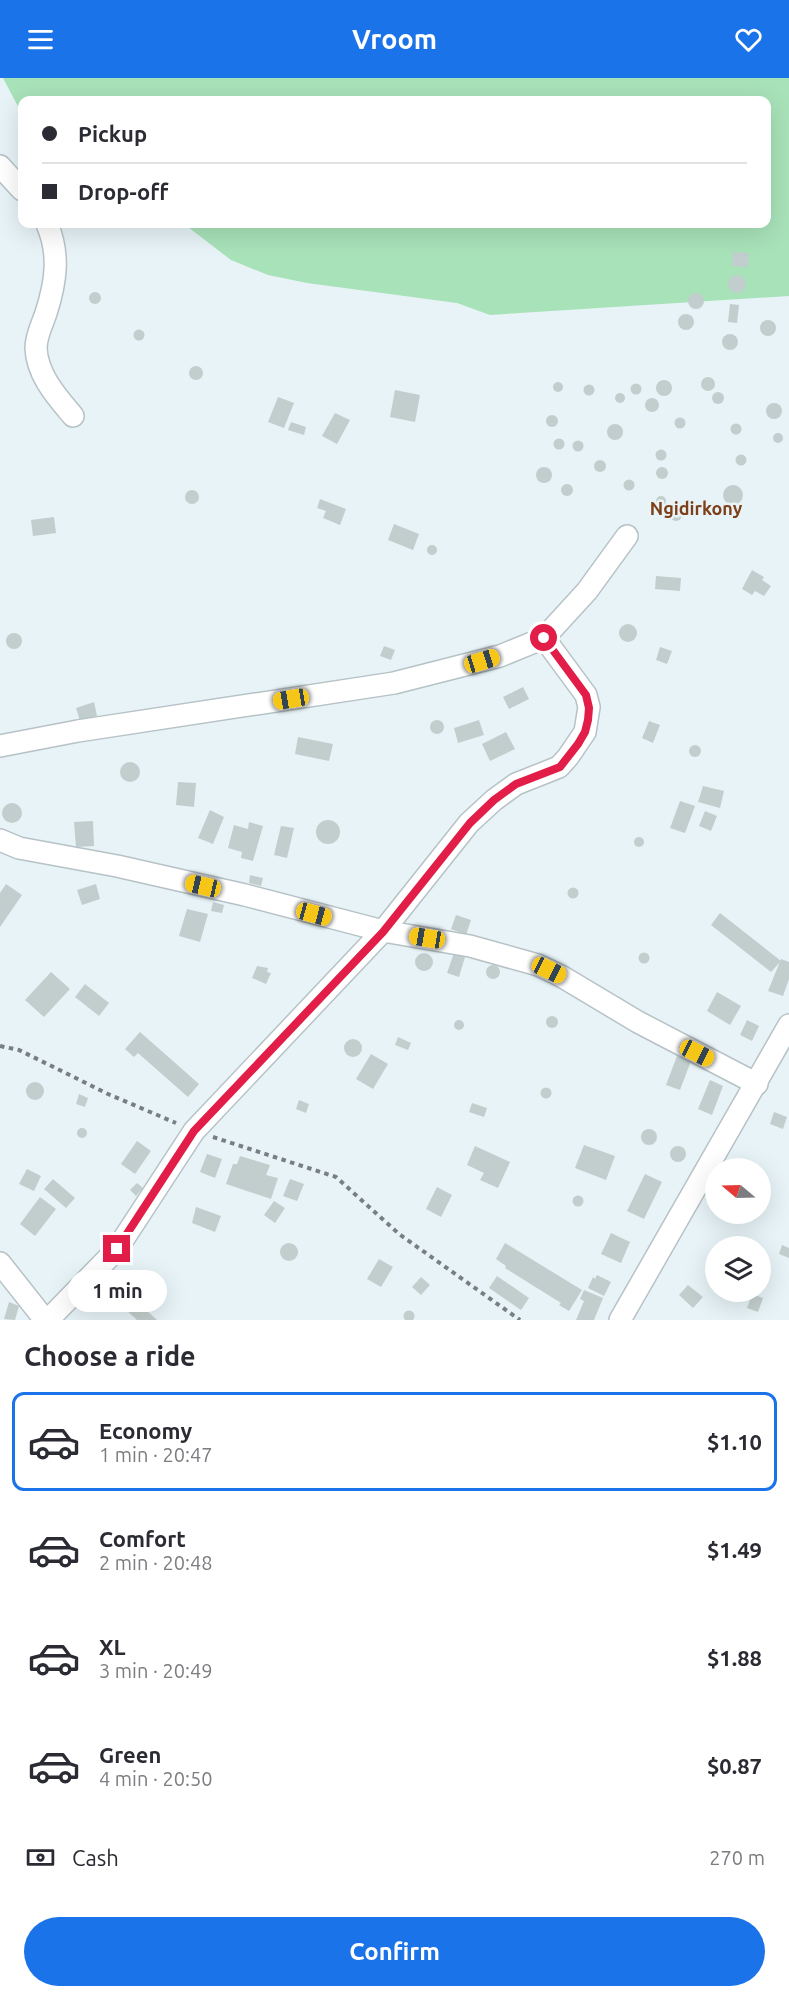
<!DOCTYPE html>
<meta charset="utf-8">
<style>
body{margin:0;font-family:Ubuntu,sans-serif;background:#f7f7f7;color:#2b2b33;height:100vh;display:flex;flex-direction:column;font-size:22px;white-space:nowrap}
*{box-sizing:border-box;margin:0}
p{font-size:20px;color:#7c7c81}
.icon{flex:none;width:33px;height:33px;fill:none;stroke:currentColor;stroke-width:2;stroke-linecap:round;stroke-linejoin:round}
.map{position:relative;height:1242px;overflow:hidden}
.details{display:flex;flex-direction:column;background:#fff;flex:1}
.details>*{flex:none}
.hud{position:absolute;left:18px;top:18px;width:753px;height:132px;border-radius:12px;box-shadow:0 6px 24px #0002;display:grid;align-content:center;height:132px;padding:0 24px;background:#fff}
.needle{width:39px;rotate:289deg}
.fabs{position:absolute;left:705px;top:1080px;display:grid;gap:12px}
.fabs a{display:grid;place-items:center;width:66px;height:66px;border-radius:50%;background:#fff;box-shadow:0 6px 24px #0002;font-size:30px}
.end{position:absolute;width:27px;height:27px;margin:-14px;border:8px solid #e11d48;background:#fff;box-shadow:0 0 0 3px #fff}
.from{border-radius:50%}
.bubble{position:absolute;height:42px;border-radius:21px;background:#fff;box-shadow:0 6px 24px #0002;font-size:20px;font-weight:700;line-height:42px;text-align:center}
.car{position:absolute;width:18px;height:36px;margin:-18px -9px;border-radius:8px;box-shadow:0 0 4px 2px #0007;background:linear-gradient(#f5c518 24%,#345 0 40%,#f5c518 0 76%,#345 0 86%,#f5c518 0)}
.hud b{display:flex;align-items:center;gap:21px;height:57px;font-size:22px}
.hud b+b{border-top:2px solid #e1e1e2}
.hud i{width:15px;height:15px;background:#2b2b33}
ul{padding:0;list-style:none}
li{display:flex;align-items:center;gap:18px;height:99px;margin:0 12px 9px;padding:0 12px;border:3px solid transparent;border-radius:12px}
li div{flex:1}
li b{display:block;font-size:22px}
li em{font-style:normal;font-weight:700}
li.selected{border-color:#1a73e8}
li>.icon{width:54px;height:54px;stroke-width:1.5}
h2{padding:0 24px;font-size:27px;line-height:72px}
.pay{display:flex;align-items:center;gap:15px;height:66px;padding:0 24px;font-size:22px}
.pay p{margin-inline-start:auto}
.primary-button{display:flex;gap:12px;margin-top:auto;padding:12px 24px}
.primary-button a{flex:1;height:69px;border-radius:36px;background:#1a73e8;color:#fff;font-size:24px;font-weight:700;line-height:69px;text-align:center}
header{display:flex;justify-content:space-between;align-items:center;height:78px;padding:0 24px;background:#1a73e8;color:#fff;font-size:27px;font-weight:700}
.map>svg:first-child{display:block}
.green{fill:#a8e2b9}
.building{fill:#c2cecd}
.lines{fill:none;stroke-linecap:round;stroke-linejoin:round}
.minor-casing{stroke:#b7c2c7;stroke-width:24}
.path{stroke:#787f82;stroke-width:4;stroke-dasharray:4.5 4.5;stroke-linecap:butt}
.minor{stroke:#fff;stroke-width:21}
.route{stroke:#e11d48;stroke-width:8}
.labels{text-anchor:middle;stroke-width:5;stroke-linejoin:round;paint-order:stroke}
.quarter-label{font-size:18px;font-weight:bold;fill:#7d3f18;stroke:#e7f3f7}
</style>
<header><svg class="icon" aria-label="menu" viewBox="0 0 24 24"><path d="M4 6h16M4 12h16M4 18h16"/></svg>Vroom<svg class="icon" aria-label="heart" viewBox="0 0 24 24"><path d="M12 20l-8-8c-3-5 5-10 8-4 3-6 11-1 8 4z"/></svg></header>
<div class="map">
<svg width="789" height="1242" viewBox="0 0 789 1242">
<rect width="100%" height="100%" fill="#e7f3f7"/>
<path class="green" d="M3,0H789V218L490,237L457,225L307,205L268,197L231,182L184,146H766V22H22V36Z"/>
<g class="building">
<path d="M733,174L749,175L748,189L732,188Z"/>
<circle cx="737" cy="206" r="9"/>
<circle cx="95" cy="220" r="6"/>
<circle cx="696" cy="223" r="8"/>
<path d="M730,226L739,227L737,245L728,244Z"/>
<circle cx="686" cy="244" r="8"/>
<circle cx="768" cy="250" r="8"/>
<circle cx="139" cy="257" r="5.5"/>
<circle cx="730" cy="264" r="8"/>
<circle cx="196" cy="295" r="7"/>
<circle cx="708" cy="306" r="7"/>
<circle cx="664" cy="310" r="8"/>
<circle cx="558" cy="309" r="5"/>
<circle cx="636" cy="311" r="5.5"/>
<circle cx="589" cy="312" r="5.5"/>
<path d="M395,312L420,317L415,344L390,339Z"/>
<circle cx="718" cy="320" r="6"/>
<circle cx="620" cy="320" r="5"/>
<path d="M278,319L294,325L284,350L268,344Z"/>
<circle cx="652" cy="327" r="7"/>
<circle cx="774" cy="333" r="8"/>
<path d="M335,335L350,342L337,366L322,358Z"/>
<circle cx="552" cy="343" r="6"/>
<circle cx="680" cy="345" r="5.5"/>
<path d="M291,344L306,349L304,357L288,352Z"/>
<circle cx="736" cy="351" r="5.5"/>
<circle cx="615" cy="354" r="8"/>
<circle cx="778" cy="360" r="5"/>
<circle cx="559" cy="366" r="5.5"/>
<circle cx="578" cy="368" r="5.5"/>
<circle cx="661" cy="377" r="5.5"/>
<circle cx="741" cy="382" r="5.5"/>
<circle cx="600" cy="388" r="6"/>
<circle cx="662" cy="395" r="6"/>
<circle cx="544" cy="397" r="8"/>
<circle cx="629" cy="407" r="5.5"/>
<circle cx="567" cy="412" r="6"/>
<circle cx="733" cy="417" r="10"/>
<circle cx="192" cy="419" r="7"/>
<circle cx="661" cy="423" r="5"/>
<path d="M320,421L346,431L340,447L323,440L326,433L317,430Z"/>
<circle cx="676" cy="437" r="6"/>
<path d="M54,439L56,455L33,458L31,442Z"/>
<path d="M394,446L419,456L413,472L388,462Z"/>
<circle cx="432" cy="472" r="5"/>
<path d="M752,492L764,499L762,502L771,508L764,518L755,513L752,517L742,511Z"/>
<path d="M656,498L681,500L680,513L655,511Z"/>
<circle cx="628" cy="555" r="9"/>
<circle cx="14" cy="563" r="8"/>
<path d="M384,568L395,572L391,582L380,578Z"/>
<path d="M660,569L672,573L667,586L656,582Z"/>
<path d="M523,609L529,621L509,631L503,619Z"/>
<path d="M94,624L97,638L80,643L76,630Z"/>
<circle cx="437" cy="649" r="7"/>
<path d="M479,642L484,657L458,665L454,650Z"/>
<path d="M649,643L660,647L653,665L642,660Z"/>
<path d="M506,654L515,671L490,683L482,666Z"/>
<path d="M298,659L333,666L329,683L295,676Z"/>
<circle cx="695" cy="673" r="6"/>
<circle cx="130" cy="694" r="10"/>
<path d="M178,704L196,705L194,729L176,727Z"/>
<path d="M703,708L724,713L720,730L698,724Z"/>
<path d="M680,723L695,728L685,755L670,750Z"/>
<circle cx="12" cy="735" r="10"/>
<path d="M210,732L224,739L213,766L198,760Z"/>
<path d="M705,733L717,738L711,753L699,748Z"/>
<circle cx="328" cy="754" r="12"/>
<path d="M93,743L94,768L76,769L74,744Z"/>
<path d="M249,744L263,748L253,783L241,780L242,774L228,770L234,747L248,751Z"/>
<path d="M281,748L294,750L287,780L274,777Z"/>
<circle cx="639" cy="764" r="5"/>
<path d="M250,797L263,800L261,808L249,805Z"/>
<path d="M6,806L22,817L0,849V815Z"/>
<path d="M96,806L100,821L82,827L77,812Z"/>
<circle cx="573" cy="815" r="5.5"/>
<path d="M213,824L224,827L222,835L211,833Z"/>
<path d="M187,831L208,836L200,864L179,858Z"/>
<path d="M720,835L781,883L771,894L711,847Z"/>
<path d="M456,837L471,842L466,857L451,851Z"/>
<circle cx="644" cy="880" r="5.5"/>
<path d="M454,875L465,879L459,899L447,895Z"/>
<circle cx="424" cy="884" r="9"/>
<path d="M781,881L789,884V901L783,918L768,913Z"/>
<circle cx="493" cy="894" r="7"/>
<path d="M257,888L268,890L267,894L271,895L266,906L252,900Z"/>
<path d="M51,894L70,911L44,939L25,922Z"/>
<path d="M85,906L109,925L99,938L75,919Z"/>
<path d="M717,914L741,928L730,947L707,933Z"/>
<circle cx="552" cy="944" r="6"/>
<circle cx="459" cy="947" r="5"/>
<path d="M747,942L759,948L752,963L740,957Z"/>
<path d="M140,954L199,1006L188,1019L138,975L134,979L125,971Z"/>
<path d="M398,959L411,965L408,972L395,967Z"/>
<circle cx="353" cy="970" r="9"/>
<path d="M371,976L388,986L373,1011L356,1001Z"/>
<path d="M677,978L691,983L680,1012L666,1007Z"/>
<path d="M710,1002L723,1008L712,1037L698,1031Z"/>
<circle cx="35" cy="1013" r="9"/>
<circle cx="546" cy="1015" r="5.5"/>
<path d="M79,1016L88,1020L85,1029L76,1026Z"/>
<path d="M299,1022L309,1026L306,1035L296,1031Z"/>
<path d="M472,1025L487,1030L484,1039L469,1034Z"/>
<path d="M774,1034L787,1039L783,1051L770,1046Z"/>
<circle cx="82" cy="1055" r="5"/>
<circle cx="649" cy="1059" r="8"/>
<path d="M137,1063L151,1073L135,1096L121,1086Z"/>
<path d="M584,1067L615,1078L606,1102L575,1090Z"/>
<path d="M475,1068L510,1084L498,1110L480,1102L484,1095L467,1087Z"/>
<circle cx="678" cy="1076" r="8"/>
<path d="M207,1076L222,1081L215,1100L200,1094Z"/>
<path d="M240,1078L270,1087L266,1097L278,1100L271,1121L226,1106L233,1086H237Z"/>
<path d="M27,1091L41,1098L34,1113L19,1106Z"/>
<path d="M645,1096L662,1104L644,1141L627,1133Z"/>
<path d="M53,1101L75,1120L66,1130L44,1111Z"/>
<path d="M290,1101L304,1106L297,1123L283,1118Z"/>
<path d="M137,1105L143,1110L136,1118L130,1112Z"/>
<path d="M437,1109L452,1117L441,1139L426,1131Z"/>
<circle cx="578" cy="1123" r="5.5"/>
<path d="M40,1119L56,1131L35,1158L20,1146Z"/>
<path d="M274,1123L285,1130L275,1145L264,1137Z"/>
<path d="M196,1129L221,1138L215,1154L192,1145Z"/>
<path d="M611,1155L630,1164L621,1185L601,1176Z"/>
<path d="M505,1165L582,1212L569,1233L559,1227L561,1225L505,1190L506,1188L496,1181Z"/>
<circle cx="289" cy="1174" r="9"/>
<path d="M782,1167L789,1170V1180L779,1176Z"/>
<path d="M379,1181L393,1189L381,1209L367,1201Z"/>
<path d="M597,1197L611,1204L604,1218L588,1210L593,1199L595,1201Z"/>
<path d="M497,1198L529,1220L521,1232L489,1210Z"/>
<path d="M421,1199L430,1207L421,1217L412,1209Z"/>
<path d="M109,1200L121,1210L113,1219L101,1210Z"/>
<path d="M688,1207L703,1219L693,1230L679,1217Z"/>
<path d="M584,1212L603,1220L594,1242H576L584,1223L580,1221Z"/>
<path d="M729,1214H751L741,1224Z"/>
<path d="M752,1216L763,1220L758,1234L747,1230Z"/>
<path d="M134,1221L157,1242H137L125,1231Z"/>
<path d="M9,1224L19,1228L15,1242L4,1241Z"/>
<circle cx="409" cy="1238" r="5.5"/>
</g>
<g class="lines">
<defs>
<g id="minor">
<path d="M0,88L22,112"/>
<path d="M47,146C60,176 56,204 46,235C42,247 36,258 36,270C37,297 57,319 73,338"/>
<path d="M0,668L78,653L394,605L500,578L544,560L587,513L627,458"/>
<path d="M0,762L19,770L117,788L245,817L383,853L470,868L538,887L561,898L638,944L757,1006"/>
<path d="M0,1185L45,1242"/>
<path d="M48,1242L117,1171L194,1053L383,853L469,745L494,722L516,706L559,689L568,679L585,654L589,629L586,617L544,560"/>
<path d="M620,1242L789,947"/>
</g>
</defs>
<use href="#minor" class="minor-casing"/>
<g class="path">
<path d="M0,968L19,972L108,1016L176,1045"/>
<path d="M213,1059L336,1099L399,1156L520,1242"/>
</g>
<use href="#minor" class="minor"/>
</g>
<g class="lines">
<path class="route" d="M117,1171L194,1053L383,854L470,745L494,722L516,706L560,689L578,666L585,654L588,642L589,630L586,617L544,560"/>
</g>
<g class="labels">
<g class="quarter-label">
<text x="696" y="437">Ngidirkony</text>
</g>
</g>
</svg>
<div class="fabs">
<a><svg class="needle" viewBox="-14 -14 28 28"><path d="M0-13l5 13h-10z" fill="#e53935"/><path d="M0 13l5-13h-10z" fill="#7c7c81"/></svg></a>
<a><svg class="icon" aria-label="layers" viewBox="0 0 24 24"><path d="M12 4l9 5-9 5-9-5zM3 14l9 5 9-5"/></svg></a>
</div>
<i class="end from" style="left:544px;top:560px"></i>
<i class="end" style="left:117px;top:1171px"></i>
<div class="bubble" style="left:68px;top:1192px;width:99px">1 min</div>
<i class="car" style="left:482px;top:583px;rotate:73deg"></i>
<i class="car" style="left:291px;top:621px;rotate:261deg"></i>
<i class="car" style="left:203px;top:808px;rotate:283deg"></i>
<i class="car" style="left:314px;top:836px;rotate:105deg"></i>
<i class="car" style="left:427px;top:860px;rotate:279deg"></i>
<i class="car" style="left:549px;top:892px;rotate:116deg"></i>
<i class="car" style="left:697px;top:975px;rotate:117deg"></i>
<div class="hud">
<b><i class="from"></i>Pickup</b>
<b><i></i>Drop-off</b>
</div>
</div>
<section class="details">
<h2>Choose a ride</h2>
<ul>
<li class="selected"><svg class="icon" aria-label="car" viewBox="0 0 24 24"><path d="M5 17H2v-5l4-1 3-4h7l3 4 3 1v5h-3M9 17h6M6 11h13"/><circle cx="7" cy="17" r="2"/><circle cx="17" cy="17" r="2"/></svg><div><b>Economy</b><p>1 min · 20:47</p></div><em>$1.10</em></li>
<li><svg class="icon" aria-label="car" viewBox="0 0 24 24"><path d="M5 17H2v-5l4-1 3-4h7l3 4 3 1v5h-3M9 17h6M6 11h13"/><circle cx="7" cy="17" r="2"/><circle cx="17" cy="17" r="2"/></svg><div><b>Comfort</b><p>2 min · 20:48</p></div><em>$1.49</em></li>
<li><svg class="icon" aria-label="car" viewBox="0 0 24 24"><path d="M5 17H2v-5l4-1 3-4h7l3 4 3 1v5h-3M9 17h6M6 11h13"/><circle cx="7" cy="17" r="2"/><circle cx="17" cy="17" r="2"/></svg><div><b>XL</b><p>3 min · 20:49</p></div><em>$1.88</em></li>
<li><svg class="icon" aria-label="car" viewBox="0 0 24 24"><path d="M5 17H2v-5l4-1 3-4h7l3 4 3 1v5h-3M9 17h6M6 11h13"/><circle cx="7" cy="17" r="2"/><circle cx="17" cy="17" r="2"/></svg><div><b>Green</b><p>4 min · 20:50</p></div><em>$0.87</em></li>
</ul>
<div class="pay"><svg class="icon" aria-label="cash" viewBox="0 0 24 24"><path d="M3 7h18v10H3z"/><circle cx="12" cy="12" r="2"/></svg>Cash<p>270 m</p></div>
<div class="primary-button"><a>Confirm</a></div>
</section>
